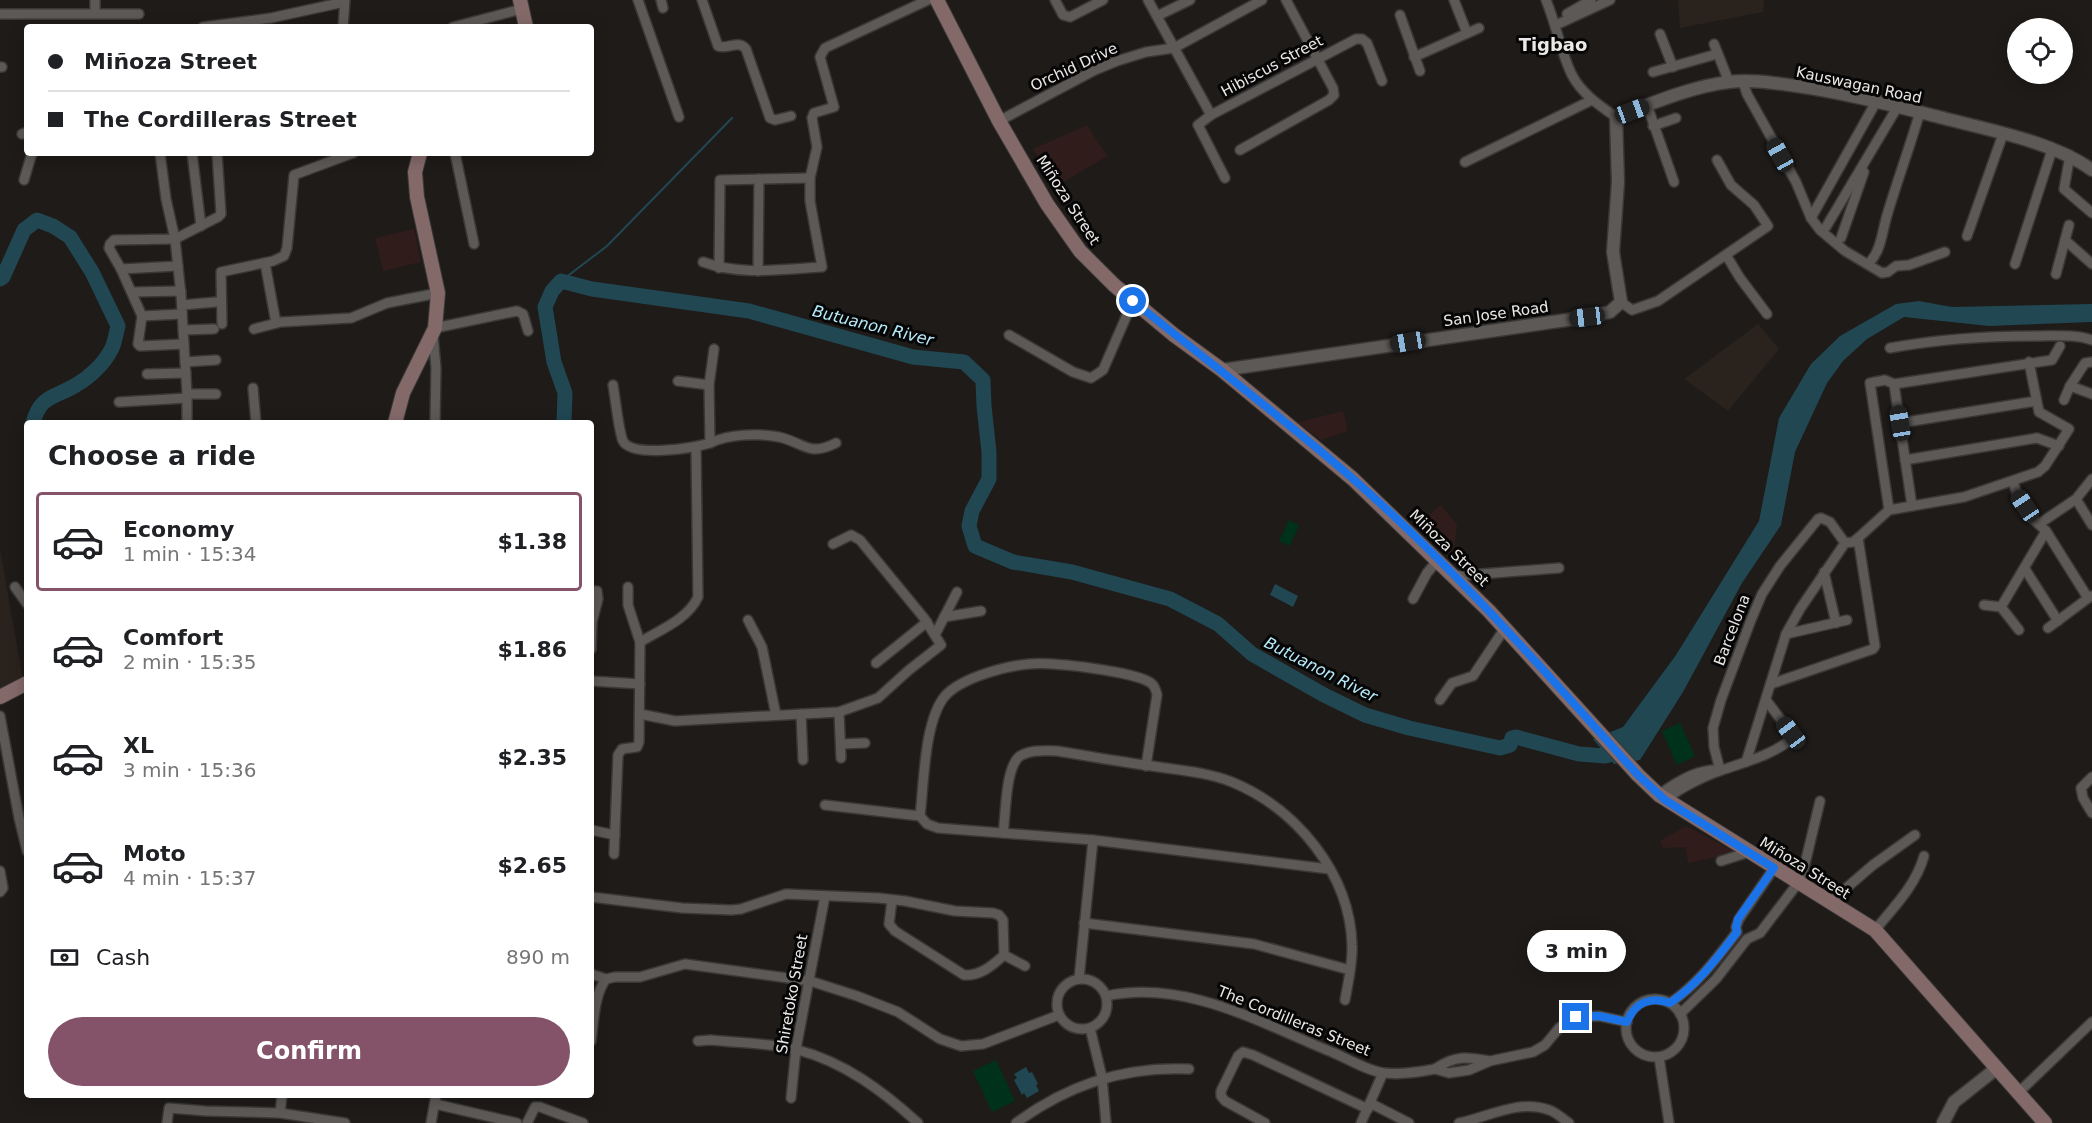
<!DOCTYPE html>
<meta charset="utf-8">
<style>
body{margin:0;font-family:"DejaVu Sans",sans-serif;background:#f2f2f2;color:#202124;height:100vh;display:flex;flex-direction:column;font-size:22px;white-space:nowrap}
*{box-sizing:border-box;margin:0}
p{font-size:20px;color:#757577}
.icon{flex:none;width:33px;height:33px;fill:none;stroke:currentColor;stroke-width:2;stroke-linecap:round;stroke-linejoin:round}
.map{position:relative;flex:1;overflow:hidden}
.panel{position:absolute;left:24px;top:420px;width:570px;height:678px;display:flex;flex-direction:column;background:#fff;border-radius:6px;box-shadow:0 3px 15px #0003}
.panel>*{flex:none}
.hud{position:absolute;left:24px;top:24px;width:570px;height:132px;border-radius:6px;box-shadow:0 3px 15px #0003;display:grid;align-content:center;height:132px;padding:0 24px;background:#fff}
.buttons{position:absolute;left:2007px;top:18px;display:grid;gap:12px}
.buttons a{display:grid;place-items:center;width:66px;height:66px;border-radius:50%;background:#fff;box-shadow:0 3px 15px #0003;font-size:30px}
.end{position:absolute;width:27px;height:27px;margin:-14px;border:8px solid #1a73e8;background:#fff;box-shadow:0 0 0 3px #fff}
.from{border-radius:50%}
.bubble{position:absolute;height:42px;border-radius:21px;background:#fff;box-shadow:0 3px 15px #0003;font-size:20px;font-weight:700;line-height:42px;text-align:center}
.car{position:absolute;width:18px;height:36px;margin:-18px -9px;border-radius:8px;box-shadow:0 0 4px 2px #0007;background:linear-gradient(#222 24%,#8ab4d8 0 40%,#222 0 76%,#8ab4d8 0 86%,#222 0)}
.hud b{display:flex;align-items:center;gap:21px;height:57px;font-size:22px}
.hud b+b{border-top:2px solid #e0e0e0}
.hud i{width:15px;height:15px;background:#202124}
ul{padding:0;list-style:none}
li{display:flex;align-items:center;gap:18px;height:99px;margin:0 12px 9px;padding:0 12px;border:3px solid transparent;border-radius:6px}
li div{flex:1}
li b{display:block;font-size:22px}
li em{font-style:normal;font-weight:700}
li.active{border-color:#845269}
li>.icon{width:54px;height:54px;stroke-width:1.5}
h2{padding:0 24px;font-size:27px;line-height:72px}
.pay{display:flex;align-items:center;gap:15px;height:66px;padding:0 24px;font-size:22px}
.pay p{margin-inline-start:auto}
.cta{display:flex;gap:12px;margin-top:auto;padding:12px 24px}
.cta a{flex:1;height:69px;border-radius:36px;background:#845269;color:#fff;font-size:24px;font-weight:700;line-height:69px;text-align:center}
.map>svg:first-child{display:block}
.commercial{fill:#301d1b}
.built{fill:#2a221c}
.green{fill:#00321b}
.water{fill:#214752}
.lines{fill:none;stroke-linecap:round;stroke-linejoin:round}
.stream{stroke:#214752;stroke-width:2}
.river{stroke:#214752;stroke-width:15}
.minor-casing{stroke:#3a3837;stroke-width:12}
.tertiary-casing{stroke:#3a3837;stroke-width:15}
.secondary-casing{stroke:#3a3837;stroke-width:16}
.minor{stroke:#5c5957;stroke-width:9}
.tertiary{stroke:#5c5957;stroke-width:12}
.secondary{stroke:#846969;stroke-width:14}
.route{stroke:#1a73e8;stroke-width:8}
.labels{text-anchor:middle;stroke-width:6;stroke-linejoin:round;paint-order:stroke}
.street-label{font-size:15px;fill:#ebe9e7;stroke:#070606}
.water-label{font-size:16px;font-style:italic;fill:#b7ecfd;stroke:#070606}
.quarter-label{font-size:18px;font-weight:bold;fill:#ebe9e7;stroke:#070606}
</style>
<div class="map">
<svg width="2092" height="1123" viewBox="0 0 2092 1123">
<rect width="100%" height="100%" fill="#1e1b19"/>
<g class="commercial">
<path d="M1087,125L1107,156L1055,187L1033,149Z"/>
<path d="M414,229L421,262L383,271L375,238Z"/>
<path d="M1343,411L1348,431L1321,440L1298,422Z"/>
<path d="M1441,505L1457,525L1453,558L1417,525Z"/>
<path d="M1686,826L1737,853L1688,863L1686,847L1663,848L1660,841Z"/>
</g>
<g class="built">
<path d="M1678,0H1764L1763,12L1680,28Z"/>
<path d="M1758,324L1779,349L1728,411L1684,379Z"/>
<path d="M0,549L23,680L0,690Z"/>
</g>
<g class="green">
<path d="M1289,520L1299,525L1290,546L1279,541Z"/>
<path d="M1680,723L1695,756L1677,765L1662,731Z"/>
<path d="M996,1060L1015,1101L992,1112L973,1071Z"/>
</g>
<g class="water">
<path d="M1919,301L1952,307L2092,304V322L1989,326L1904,317L1867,339L1843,361L1827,383L1795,452L1781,525L1742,583L1683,692L1640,760L1614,764L1593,739L1623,727L1676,655L1759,521L1779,418L1811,364L1840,336L1896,304Z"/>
<path d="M1275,584L1298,596L1293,607L1270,595Z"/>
<path d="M1026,1067L1029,1073L1032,1072L1038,1084L1036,1085L1039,1091L1027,1098L1024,1093L1022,1095L1014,1080L1017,1078L1014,1074Z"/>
</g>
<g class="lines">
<path class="stream" d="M561,281L607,246L732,118"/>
<g class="river">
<path d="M0,279L3,277L24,230L37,220L53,226L70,237L92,272L118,326C116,333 115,342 112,348C105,363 90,377 76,385C55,398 40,395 33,423"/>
<path d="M564,423L565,393L554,362L545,307L552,291L561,281L592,289L749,311L913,357L964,362L983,380L984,406L989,452V479L972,511L969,526L975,546L1013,562L1072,572L1170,599L1218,624L1252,654L1324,695L1365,715L1409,728L1500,748L1510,745L1512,738L1516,737L1579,754L1606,756L1626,749"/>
</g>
<defs>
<g id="minor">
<path d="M95,0V13"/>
<path d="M638,0L679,117"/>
<path d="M661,0L663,8"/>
<path d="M702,0L718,46C728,50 738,39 746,49L770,118L775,120L791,116"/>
<path d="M1055,0L1063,15L1070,17L1103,0"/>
<path d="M1148,0L1211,115"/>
<path d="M1454,0L1467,33"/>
<path d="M1546,0C1556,24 1561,53 1572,75C1581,93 1600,106 1616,117"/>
<path d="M0,14H139"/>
<path d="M1567,14L1591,0"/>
<path d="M1400,15L1420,71"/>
<path d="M1157,16L1190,0"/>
<path d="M1556,25L1610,0"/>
<path d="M203,27L271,18L344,2"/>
<path d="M343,27L345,0"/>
<path d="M453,27L522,9"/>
<path d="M1660,34L1673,67"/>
<path d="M1714,44L1729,82"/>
<path d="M1414,57L1479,28"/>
<path d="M0,67H2"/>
<path d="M1653,72L1717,54"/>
<path d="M1743,82L1747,94L1796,182L1811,218L1820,230L1845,251L1882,273L1888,272L1896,266L1909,265L1945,252"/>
<path d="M1647,105L1674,182"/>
<path d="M999,121L1095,70L1117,61L1146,52L1174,48L1262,0"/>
<path d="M1653,126L1676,118"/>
<path d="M22,134L27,132"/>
<path d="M1240,150L1329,100L1334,95L1333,88L1286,0"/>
<path d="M160,153L166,199L175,239L181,295L187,394V423"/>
<path d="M192,153L201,226"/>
<path d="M455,153L474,244"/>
<path d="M2070,155L2064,189L2092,213"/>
<path d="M1465,162L1592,100"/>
<path d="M1225,178L1198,125L1211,115L1356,39H1362L1367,43L1382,81"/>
<path d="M24,180L32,153"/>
<path d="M1811,218L1876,102"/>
<path d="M1826,227L1898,106"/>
<path d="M1967,236L2003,134"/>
<path d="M1841,238L1864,172"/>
<path d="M2065,240L2092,264"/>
<path d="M1726,255L1740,278L1767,314"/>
<path d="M703,262C741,276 783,269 822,267L810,201V178L817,147L812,118L814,113L834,107L820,57L825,48L928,0"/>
<path d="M265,263L276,323"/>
<path d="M1868,264C1882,251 1882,230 1888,212C1898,179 1910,146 1920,112"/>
<path d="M2015,264L2052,150"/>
<path d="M719,268L720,180L810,178"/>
<path d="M121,269L178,266"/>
<path d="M758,271L759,179"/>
<path d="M2056,274L2069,225"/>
<path d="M132,292L181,291"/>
<path d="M1621,302L1632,310L1658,301L1768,226L1754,205L1731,185L1717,160"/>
<path d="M182,305L216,302"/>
<path d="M142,316L182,314"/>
<path d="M222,324L221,272L273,261L284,256L287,248L294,175L353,153"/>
<path d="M435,328L517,311L523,314L528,331"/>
<path d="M254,329L281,322L351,318L387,303L438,293"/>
<path d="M183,330L214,329"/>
<path d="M433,335L436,368L435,423"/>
<path d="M1009,335L1073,372L1091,378L1103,370L1133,301"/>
<path d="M184,344L140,346L138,344L142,316L121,269L109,248L110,244L114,240L175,239L218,217L221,214L217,153"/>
<path d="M1890,348C1939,339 1987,336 2037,336C2055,336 2075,334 2092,340"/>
<path d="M185,362L216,360"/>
<path d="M147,374L186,373"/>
<path d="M678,381L709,385"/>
<path d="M1894,384L1912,506"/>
<path d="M613,385C615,396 619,433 623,441C632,458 694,448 710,443L709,385L714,349"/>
<path d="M2070,386L2092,394"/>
<path d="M253,388L256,423"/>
<path d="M187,394H216"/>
<path d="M2064,400L2070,386L2085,363L2092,362"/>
<path d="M119,402L187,398"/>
<path d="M1900,423L2036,401"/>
<path d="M710,443C729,434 758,433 779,437C805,443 808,457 836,443"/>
<path d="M1905,460L2037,438L2059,446"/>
<path d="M2013,481L2017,494L2032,518L2046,531L2088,598"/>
<path d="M2076,499L2092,525"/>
<path d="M1889,510L1870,383L1885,380L1894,384L2052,360L2060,346"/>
<path d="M2039,524L2076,499L2092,479"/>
<path d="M2025,569L2058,621"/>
<path d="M1824,572L1836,623"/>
<path d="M1455,576L1559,568"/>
<path d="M15,587L27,604"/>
<path d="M628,587V605L640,642"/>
<path d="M591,591H597L598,599L592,622L591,649"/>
<path d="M1413,599L1427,573L1438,560"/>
<path d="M1984,605L2001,607L2019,630"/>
<path d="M2001,607L2046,531"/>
<path d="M944,617L981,611"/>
<path d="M748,620L762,647L776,715"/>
<path d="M2048,628L2091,596"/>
<path d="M1786,634L1847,620"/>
<path d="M935,635L957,592"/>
<path d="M876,663L927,622"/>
<path d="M591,681L640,684"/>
<path d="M1771,684L1873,649L1875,646L1858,538"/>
<path d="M1440,700L1452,683L1473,676L1505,628"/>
<path d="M839,712L841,758"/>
<path d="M640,714L675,721L839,712L878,698L909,670L941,645L924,618L860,540L851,535L833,544"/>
<path d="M801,714L803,760"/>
<path d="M0,716L19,818L27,851"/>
<path d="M841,744L865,743"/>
<path d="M1746,762L1786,634L1800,609L1845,543L1853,542L1858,538L1889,510L1964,497L2038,472L2045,466L2069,429L2039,412L2029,362"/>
<path d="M1146,766L1157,695C1156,690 1155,686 1151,683C1133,671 1052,662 1029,664C1005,666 961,678 945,696C924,721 924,784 920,816L927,824L938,828L1093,840L1329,869"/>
<path d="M1720,770L1714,747L1713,728L1721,700L1751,620L1762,594L1780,566L1818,519L1821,518L1830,522L1845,543"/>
<path d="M2092,777L2081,788L2083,798L2092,813"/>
<path d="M1659,795C1676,782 1698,768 1720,770"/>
<path d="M1665,800C1680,788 1704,776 1722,770C1745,762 1772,755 1790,740L1791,733L1766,700"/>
<path d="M825,805L920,816"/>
<path d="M591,830L615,835"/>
<path d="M1003,833C1006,815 1005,767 1020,756C1031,749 1045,751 1057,751C1089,756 1120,762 1152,766C1178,770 1207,772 1232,782C1297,809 1350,874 1352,945C1353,963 1348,982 1345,1000"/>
<path d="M614,854L618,755L622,749L637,747L639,742L640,642C660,630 688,619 698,597L696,447"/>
<path d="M1721,861L1749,852"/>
<path d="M0,871L3,888L0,892"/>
<path d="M591,897L682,908L731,910L741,909L786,894L879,898L905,901L955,911L993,913L999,915L1003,920L1004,955C992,966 980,976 964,975L895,931L889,924L892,900"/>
<path d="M1830,902L1873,865L1915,835"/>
<path d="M1084,923L1254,944L1350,970"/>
<path d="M1875,930C1894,907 1916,885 1924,856"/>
<path d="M1004,955L1025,966"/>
<path d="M591,974L606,979L615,977H640L685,964L810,981L857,996L898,1012L940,1039L961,1046L983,1044L1059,1015"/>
<circle cx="1082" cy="1004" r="25"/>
<path d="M1079,979L1093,840"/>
<path d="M1106,996C1187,979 1262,1024 1334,1053C1348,1059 1370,1072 1385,1073C1402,1075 1419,1072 1435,1069"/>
<circle cx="1655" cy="1028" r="29"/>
<path d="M1670,1003C1698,984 1717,958 1737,932L1736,927L1739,919L1774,868"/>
<path d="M1680,1014L1716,979L1747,939L1760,933L1798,883L1804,868L1820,801"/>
<path d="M1090,1028L1102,1077L1106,1123"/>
<path d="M591,1041C594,1021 594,995 606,979"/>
<path d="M698,1041L711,1040C738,1043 772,1043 798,1050C844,1062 883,1091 918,1123"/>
<path d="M1659,1057L1669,1123"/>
<path d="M1490,1061C1467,1057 1455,1055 1435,1069L1449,1073L1469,1070L1490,1061L1533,1052L1545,1045L1559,1028L1576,1017L1599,1016L1627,1022"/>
<path d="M2018,1093L2092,1022"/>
<path d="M791,1098L796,1049L825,896"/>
<path d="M1370,1103L1409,1123"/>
<path d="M435,1104L517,1123"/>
<path d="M280,1113L282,1095"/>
<path d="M167,1123L169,1108L206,1111L280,1113L345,1123"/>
<path d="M431,1123L436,1095"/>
<path d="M527,1123L535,1107H540L583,1123"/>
<path d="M1016,1123C1067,1085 1126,1066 1189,1069"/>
<path d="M1265,1123L1225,1101L1221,1096V1091L1238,1056L1243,1052L1253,1055L1368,1109"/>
<path d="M1361,1123L1383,1073"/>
<path d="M1459,1123C1489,1117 1518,1099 1549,1110C1556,1112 1563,1119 1569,1123"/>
</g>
<g id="tertiary">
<path d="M1222,370L1587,317L1610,312L1621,302L1613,252L1618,182L1616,117C1650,104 1693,86 1729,82C1751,79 1774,83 1797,86C1846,93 1895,106 1943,118C1989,130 2054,142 2092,170"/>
<path d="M1943,1123L1954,1102L1997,1068"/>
</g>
<g id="secondary">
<path d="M520,0L526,27"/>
<path d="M937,0L999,121L1047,204L1080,251L1114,285L1174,335L1222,370L1353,479L1489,611L1638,775L1659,795L1875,930L2045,1123"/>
<path d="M395,423L403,393L435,328L438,293L417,197L415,172L420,153"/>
<path d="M0,697L27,683"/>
</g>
</defs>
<use href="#minor" class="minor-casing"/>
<use href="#tertiary" class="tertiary-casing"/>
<use href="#secondary" class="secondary-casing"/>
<use href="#minor" class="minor"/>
<use href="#tertiary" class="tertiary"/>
<use href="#secondary" class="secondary"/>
</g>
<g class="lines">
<path class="route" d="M1133,301C1206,360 1281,416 1352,478C1455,568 1546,673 1638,775L1665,800L1774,868L1738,919L1736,927L1737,932C1717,958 1698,984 1670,1003C1651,996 1635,1002 1627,1022L1599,1016L1576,1017"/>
</g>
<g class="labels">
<g class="street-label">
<text transform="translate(1272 66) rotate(-28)" y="5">Hibiscus Street</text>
<text transform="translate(1074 67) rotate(-25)" y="5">Orchid Drive</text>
<text transform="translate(1859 85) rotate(12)" y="5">Kauswagan Road</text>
<text transform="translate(1068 200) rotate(57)" y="5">Miñoza Street</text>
<text transform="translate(1496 314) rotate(-8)" y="5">San Jose Road</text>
<text transform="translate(1449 548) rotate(44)" y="5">Miñoza Street</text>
<text transform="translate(1732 630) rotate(-69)" y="5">Barcelona</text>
<text transform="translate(1805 868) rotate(32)" y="5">Miñoza Street</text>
<text transform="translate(792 994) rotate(-80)" y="5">Shiretoko Street</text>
<text transform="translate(1294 1021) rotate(22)" y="5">The Cordilleras Street</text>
</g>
<g class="water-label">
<text transform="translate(873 325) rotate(14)" y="6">Butuanon River</text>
<text transform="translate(1321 669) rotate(27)" y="6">Butuanon River</text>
</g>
<g class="quarter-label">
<text x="1553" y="51">Tigbao</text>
</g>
</g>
</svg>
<div class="buttons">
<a><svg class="icon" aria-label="locate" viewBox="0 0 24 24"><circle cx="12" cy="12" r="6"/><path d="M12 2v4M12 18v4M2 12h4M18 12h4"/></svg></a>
</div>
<i class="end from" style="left:1133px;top:301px"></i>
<i class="end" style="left:1576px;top:1017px"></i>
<div class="bubble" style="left:1527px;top:930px;width:99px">3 min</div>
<i class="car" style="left:1632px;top:111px;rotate:70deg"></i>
<i class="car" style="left:1780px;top:155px;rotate:331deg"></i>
<i class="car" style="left:1587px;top:317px;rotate:263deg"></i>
<i class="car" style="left:1408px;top:342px;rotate:261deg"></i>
<i class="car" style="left:1900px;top:423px;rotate:351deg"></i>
<i class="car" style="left:2025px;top:506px;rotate:326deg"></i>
<i class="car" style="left:1791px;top:733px;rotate:323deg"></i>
<div class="hud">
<b><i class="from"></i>Miñoza Street</b>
<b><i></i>The Cordilleras Street</b>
</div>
<section class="panel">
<h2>Choose a ride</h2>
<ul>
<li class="active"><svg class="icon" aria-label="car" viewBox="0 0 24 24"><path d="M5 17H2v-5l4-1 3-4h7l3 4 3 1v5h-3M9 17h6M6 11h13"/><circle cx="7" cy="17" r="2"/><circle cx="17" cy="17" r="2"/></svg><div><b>Economy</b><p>1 min · 15:34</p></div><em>$1.38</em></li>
<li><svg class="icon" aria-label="car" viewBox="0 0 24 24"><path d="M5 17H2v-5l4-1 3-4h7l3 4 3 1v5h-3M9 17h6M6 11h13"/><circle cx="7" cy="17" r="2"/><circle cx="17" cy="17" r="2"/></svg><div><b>Comfort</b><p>2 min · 15:35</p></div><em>$1.86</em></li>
<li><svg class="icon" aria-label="car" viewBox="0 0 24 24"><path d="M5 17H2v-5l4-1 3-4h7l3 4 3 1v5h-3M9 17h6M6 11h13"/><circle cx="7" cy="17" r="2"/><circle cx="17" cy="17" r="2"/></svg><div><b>XL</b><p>3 min · 15:36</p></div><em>$2.35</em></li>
<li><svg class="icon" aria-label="car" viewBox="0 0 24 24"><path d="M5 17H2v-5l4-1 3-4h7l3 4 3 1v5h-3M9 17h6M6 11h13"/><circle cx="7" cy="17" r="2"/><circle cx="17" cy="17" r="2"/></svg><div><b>Moto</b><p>4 min · 15:37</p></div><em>$2.65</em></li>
</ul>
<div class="pay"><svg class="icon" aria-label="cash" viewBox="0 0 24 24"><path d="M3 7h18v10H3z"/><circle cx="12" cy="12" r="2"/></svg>Cash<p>890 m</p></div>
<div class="cta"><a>Confirm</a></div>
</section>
</div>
